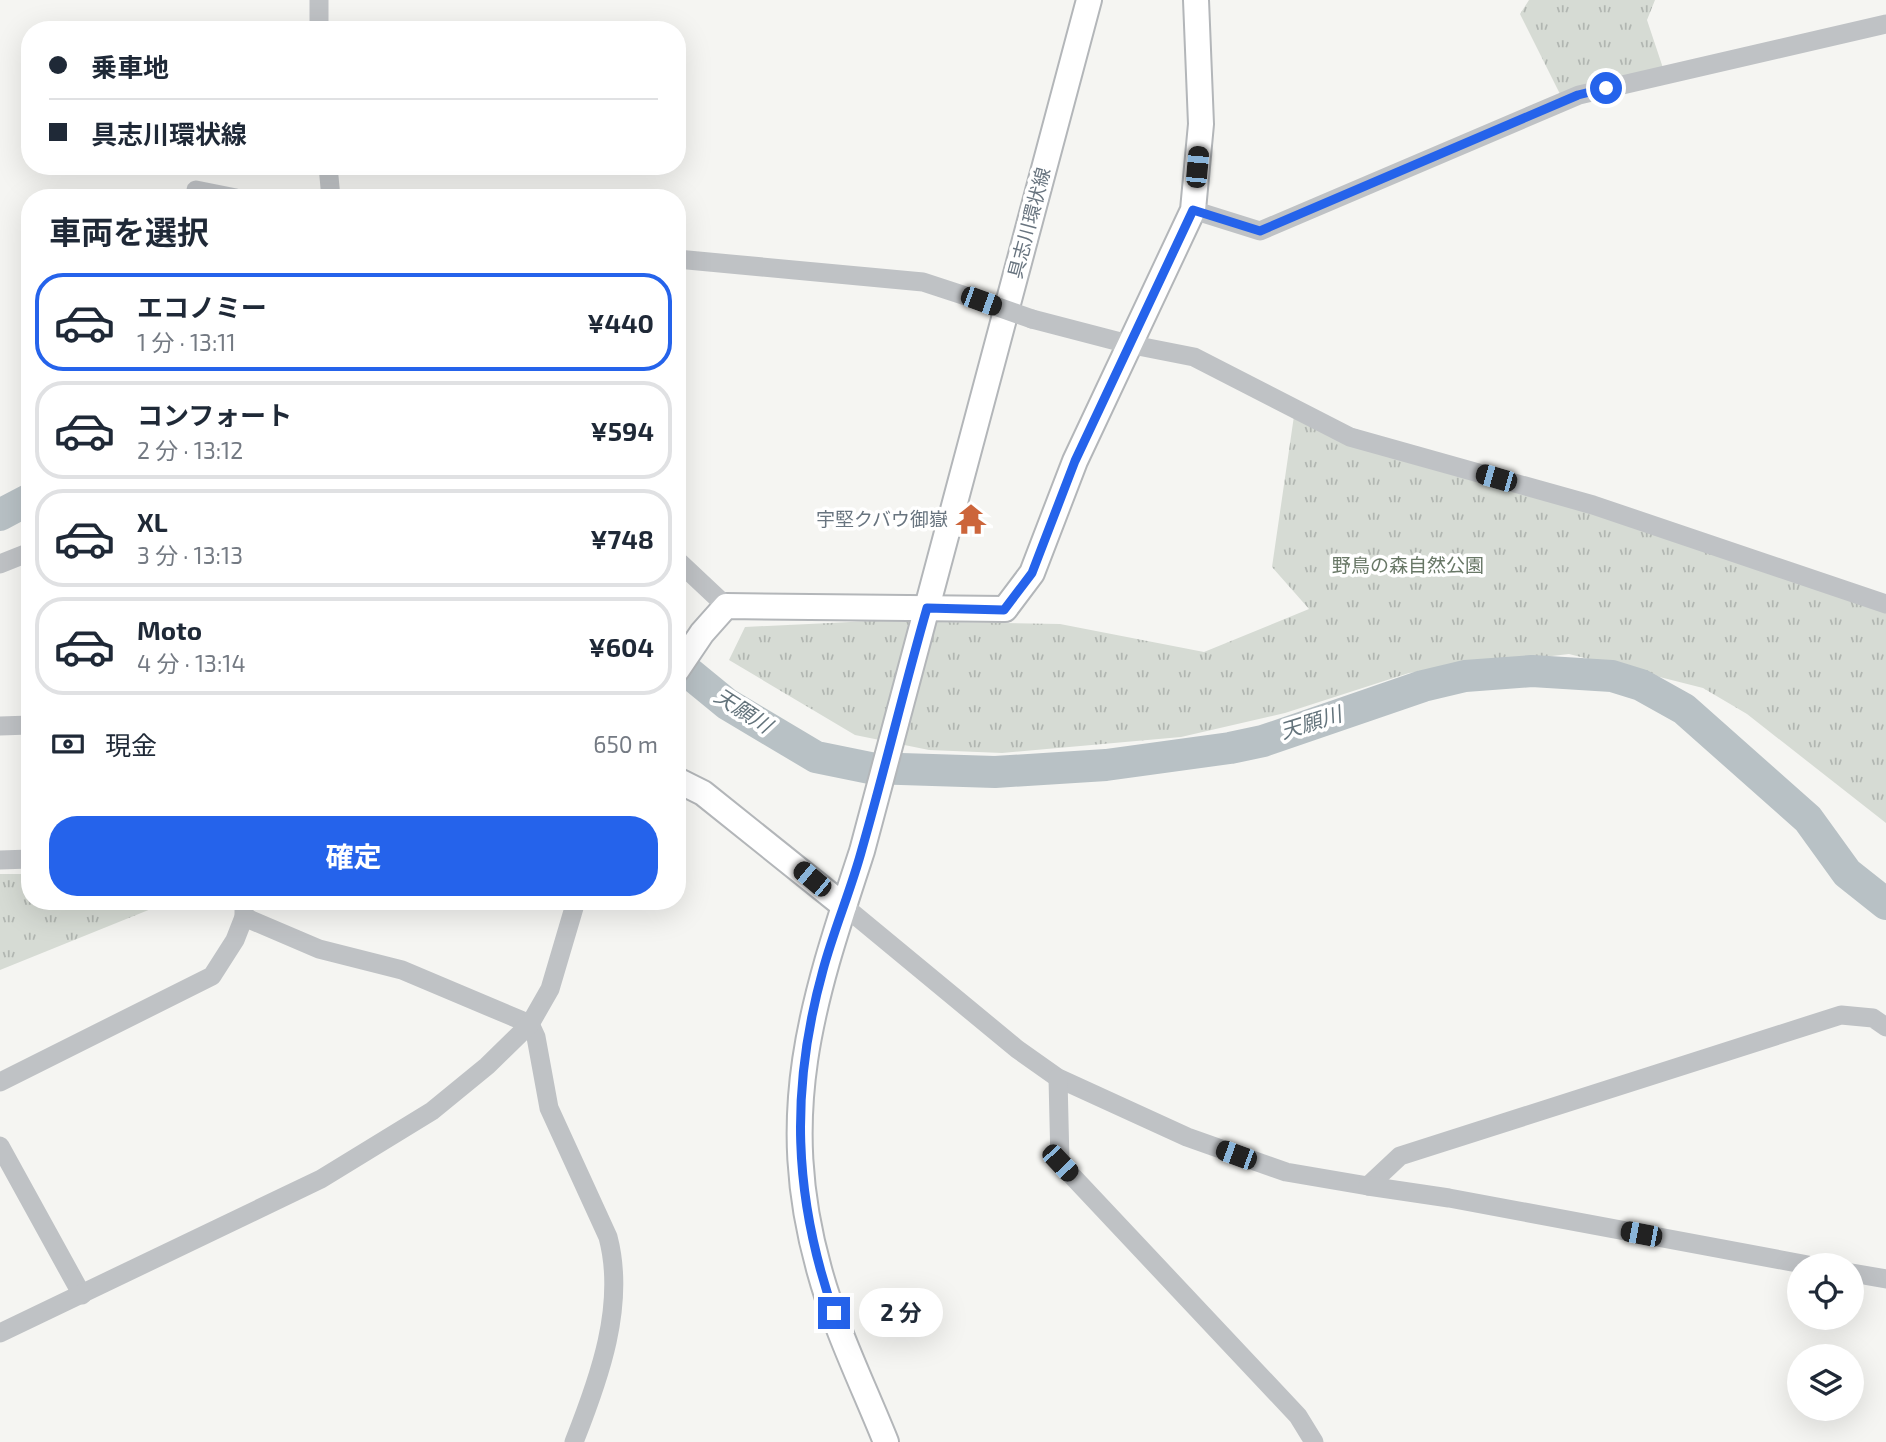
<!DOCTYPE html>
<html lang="ja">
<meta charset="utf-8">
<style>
body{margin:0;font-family:"Exo 2","Noto Sans JP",sans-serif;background:#f2f2f3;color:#1f2937;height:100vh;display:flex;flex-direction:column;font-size:26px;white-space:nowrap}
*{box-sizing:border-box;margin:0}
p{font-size:23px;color:#747a83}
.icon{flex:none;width:38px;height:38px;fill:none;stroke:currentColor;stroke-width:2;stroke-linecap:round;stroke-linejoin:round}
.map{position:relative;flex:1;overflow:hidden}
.details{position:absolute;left:21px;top:189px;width:665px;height:721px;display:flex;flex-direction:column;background:#fff;border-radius:28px;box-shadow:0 7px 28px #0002}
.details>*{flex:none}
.top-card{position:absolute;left:21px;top:21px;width:665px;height:154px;border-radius:28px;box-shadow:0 7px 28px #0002;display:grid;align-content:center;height:154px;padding:0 28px;background:#fff}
.fabs{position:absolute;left:1787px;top:1253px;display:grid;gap:14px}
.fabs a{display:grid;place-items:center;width:77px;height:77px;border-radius:50%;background:#fff;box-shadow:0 7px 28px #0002;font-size:35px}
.end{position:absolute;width:32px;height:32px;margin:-16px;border:9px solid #2563eb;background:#fff;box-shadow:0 0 0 4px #fff}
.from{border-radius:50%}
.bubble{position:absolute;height:49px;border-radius:24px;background:#fff;box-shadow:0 7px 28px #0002;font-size:23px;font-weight:700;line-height:49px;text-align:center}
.car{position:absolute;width:21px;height:42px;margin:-21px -10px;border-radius:9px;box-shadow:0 0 5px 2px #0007;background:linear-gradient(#222 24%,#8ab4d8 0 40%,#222 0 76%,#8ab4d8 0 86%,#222 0)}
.top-card b{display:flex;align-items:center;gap:24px;height:66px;font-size:26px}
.top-card b+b{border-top:2px solid #e0e1e3}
.top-card i{width:18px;height:18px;background:#1f2937}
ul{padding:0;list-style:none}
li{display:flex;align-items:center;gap:21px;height:98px;margin:0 14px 10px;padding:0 14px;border:4px solid #e0e1e3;border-radius:28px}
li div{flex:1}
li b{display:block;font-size:26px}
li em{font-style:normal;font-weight:700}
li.active{border-color:#2563eb}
li>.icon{width:63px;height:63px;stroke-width:1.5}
h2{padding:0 28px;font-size:32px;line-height:84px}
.pay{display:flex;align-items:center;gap:18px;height:77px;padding:0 28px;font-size:26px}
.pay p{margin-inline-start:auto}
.cta{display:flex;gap:14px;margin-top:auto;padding:14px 28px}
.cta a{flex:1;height:80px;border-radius:28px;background:#2563eb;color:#fff;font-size:28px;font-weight:700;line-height:80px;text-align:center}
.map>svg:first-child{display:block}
.park{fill:url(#park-tufts)}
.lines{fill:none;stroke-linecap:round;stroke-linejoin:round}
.river{stroke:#b8c1c5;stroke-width:32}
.major-casing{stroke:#b3b6b9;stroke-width:28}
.minor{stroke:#bfc2c5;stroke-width:19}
.major{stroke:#fff;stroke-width:24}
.minor-bridge{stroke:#bfc2c5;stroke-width:19}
.route{stroke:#2563eb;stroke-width:9}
.labels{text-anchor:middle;stroke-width:7;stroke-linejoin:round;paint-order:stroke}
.street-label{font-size:19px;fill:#68747f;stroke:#fff}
.poi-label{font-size:19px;fill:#68747f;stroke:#fff;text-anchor:end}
.park-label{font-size:19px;fill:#687766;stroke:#fff}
.water-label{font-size:21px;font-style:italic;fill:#64747c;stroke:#fff}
</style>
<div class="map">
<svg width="1886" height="1442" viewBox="0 0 1886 1442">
<defs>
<pattern id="park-tufts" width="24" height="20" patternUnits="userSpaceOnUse" patternTransform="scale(1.75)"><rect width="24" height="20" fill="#d6dbd4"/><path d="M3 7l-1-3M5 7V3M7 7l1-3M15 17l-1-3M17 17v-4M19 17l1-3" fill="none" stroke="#b1b6b1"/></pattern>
</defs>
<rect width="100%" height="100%" fill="#f5f5f2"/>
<g class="park">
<path d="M1529,0H1655L1647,20L1665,74L1564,102L1520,14Z"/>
<path d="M1295,409L1886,604V823L1747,714L1703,688L1569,654L1409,673L1285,713L1181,737L1002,753L929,750L855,735L729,660L745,627L871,621L1060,624L1204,652L1309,609L1272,567Z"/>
<path d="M0,874H30V901H156L151,909L0,970Z"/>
</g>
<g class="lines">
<g class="river">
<path d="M0,515L30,499"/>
<path d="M677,663L727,704L816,757L870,768L995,772L1106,765L1230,748L1263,741L1423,686L1465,676L1532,671L1612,676L1641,685L1684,709L1808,819L1847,873L1886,904"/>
</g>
<defs>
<g id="major">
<path d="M677,670L702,633L726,606L1005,609L1032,573L1075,461L1193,210L1201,124L1196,0"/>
<path d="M677,780L703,793L844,906"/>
<path d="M886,1442C863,1385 835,1328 819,1269C775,1111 813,1000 862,851L1089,0"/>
</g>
</defs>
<use href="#major" class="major-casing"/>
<g class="minor">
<path d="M319,0V30"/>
<path d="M328,166L331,198"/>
<path d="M196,190L236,198"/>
<path d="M1193,210L1260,231L1579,95L1886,24"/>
<path d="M677,259L923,282L981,301"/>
<path d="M1032,319L1128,344L1194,357L1350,437L1593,505L1886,604"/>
<path d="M677,560L726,606"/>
<path d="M0,564L30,552"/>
<path d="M0,726L30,725"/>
<path d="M0,860L30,859"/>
<path d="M844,906L1017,1049L1058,1078L1187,1137L1286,1172L1368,1186L1400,1156L1841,1015L1873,1018L1886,1027"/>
<path d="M244,917L319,949L402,970L530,1024L536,1037L549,1108L608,1237C626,1305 599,1379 574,1442"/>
<path d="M1058,1078L1060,1163L1298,1416L1314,1442"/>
<path d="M0,1082L212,976L235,940L244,917V901"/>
<path d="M0,1146L82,1295"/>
<path d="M1368,1186L1449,1198L1808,1265"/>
<path d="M1852,1273L1886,1279"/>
<path d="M0,1333L321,1179L432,1111L487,1066L530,1024L550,989L576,901"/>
</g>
<use href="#major" class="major"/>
<path class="minor-bridge" d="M981,301L1032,319"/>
</g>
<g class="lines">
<path class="route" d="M834,1313C793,1196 790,1089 823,970C834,929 851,890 862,849C885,769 904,688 927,608L1004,610L1032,573L1075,461L1193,210L1260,231L1578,95L1606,88"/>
</g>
<defs>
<symbol id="temple-bare" viewBox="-9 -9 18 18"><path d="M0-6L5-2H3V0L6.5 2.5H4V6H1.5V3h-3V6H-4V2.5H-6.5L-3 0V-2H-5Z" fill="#cc653b" stroke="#fff" stroke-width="2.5" paint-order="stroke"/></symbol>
</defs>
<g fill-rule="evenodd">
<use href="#temple-bare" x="949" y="497" width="44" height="44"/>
</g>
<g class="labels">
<g class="street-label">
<text transform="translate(1029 223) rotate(-75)" y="7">具志川環状線</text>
</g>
<g class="poi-label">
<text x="948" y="526">宇堅クバウ御嶽</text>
</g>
<g class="park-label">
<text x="1408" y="572">野鳥の森自然公園</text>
</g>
<g class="water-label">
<text transform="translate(743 711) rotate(33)" y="7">天願川</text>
<text transform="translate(1311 723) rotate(-17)" y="7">天願川</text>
</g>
</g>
</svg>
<div class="fabs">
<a><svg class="icon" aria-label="locate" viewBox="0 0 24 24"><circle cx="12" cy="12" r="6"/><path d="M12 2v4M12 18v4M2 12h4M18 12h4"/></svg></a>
<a><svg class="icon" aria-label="layers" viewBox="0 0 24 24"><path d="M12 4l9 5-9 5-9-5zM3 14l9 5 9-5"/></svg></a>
</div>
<i class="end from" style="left:1606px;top:88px"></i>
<i class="end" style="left:834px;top:1313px"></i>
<div class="bubble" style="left:859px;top:1288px;width:84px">2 分</div>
<i class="car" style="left:1197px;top:167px;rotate:5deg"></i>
<i class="car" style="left:981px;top:301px;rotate:110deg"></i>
<i class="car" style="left:1496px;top:478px;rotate:286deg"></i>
<i class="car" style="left:812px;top:879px;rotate:310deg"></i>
<i class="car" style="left:1236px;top:1155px;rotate:290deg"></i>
<i class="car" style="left:1060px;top:1163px;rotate:137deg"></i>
<i class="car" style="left:1641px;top:1234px;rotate:281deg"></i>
<div class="top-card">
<b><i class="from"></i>乗車地</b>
<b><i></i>具志川環状線</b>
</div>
<section class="details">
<h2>車両を選択</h2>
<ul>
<li class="active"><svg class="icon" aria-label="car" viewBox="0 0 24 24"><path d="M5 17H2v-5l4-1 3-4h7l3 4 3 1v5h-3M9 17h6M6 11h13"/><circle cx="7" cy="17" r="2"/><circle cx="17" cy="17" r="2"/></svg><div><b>エコノミー</b><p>1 分 · 13:11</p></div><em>¥440</em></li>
<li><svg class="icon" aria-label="car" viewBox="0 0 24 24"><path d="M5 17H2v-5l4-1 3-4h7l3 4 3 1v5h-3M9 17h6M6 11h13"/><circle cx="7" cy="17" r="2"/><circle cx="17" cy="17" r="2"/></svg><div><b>コンフォート</b><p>2 分 · 13:12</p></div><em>¥594</em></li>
<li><svg class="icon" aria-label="car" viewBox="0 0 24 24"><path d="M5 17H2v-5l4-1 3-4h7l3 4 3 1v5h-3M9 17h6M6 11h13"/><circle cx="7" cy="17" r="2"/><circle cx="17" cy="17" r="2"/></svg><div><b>XL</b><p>3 分 · 13:13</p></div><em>¥748</em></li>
<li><svg class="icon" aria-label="car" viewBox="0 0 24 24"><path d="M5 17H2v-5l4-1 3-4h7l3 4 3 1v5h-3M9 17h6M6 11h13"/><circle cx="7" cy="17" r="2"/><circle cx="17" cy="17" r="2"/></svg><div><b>Moto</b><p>4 分 · 13:14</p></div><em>¥604</em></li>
</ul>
<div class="pay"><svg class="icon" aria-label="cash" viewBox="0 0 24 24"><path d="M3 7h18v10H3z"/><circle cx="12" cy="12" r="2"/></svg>現金<p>650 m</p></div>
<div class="cta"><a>確定</a></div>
</section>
</div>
